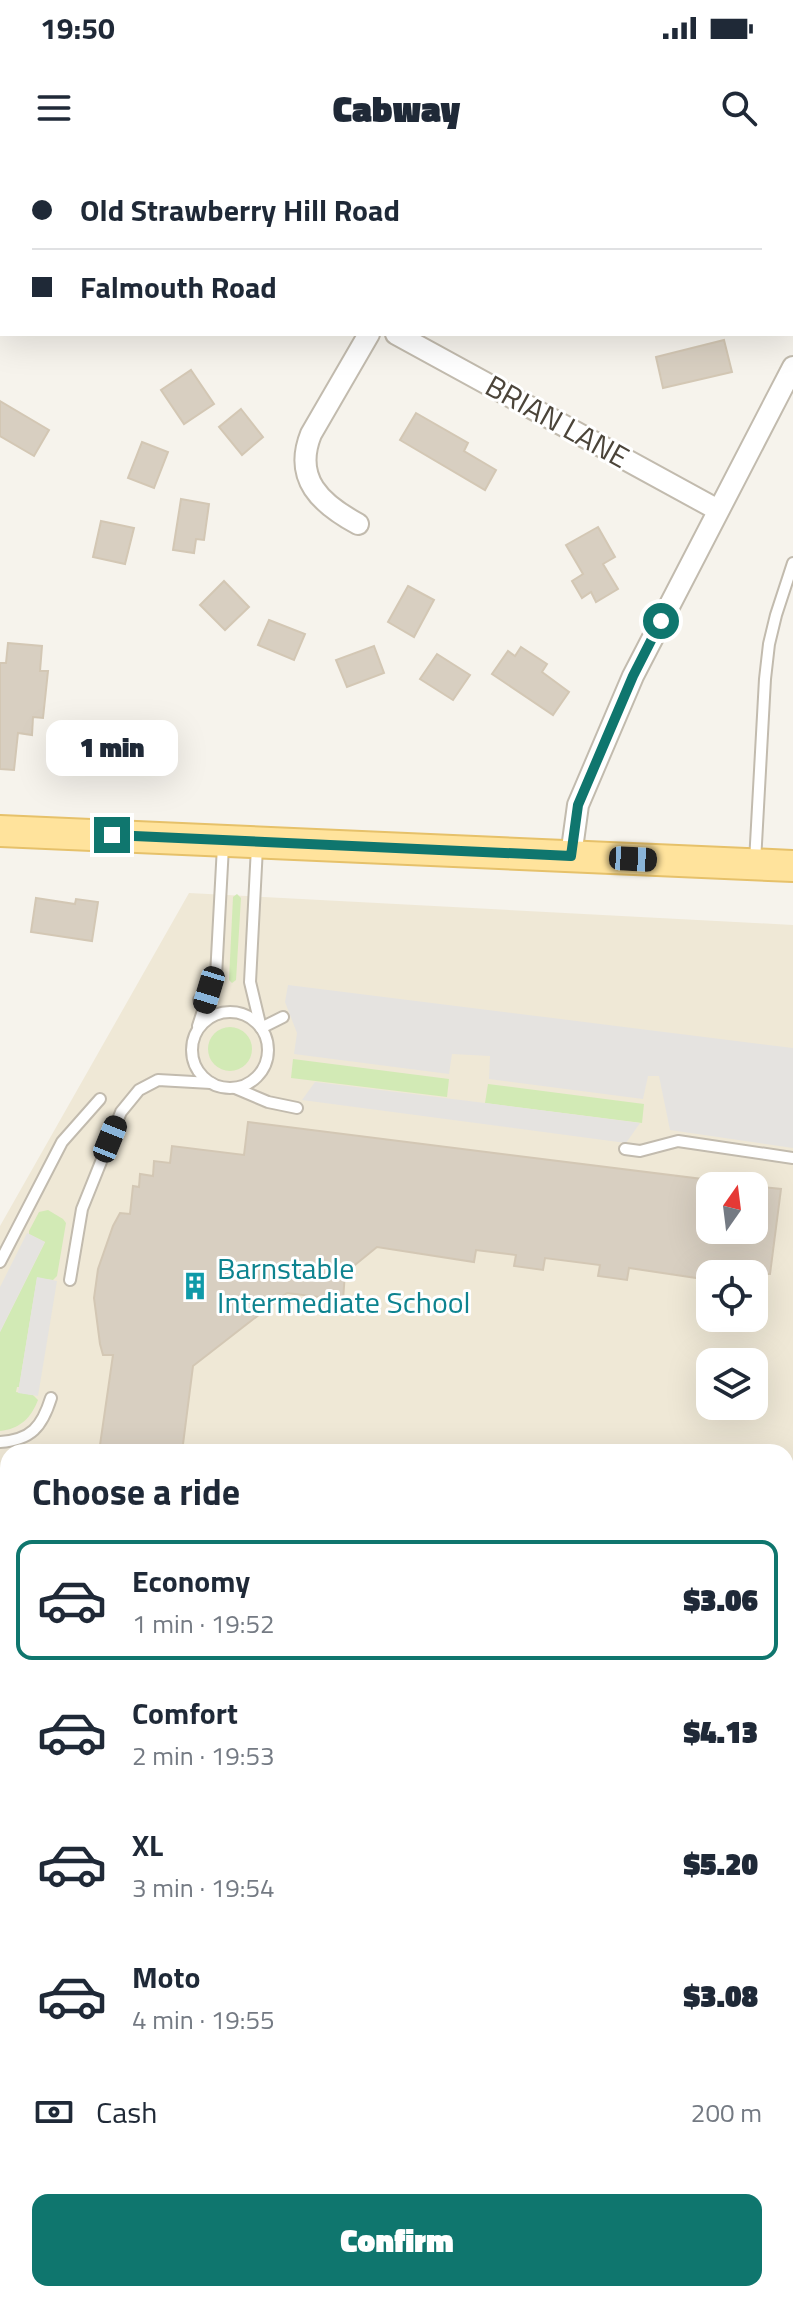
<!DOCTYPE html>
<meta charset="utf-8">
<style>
body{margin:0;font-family:"Titillium Web",sans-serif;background:#f6f6f7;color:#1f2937;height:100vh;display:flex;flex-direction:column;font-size:30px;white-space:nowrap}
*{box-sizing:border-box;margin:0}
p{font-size:26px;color:#747a83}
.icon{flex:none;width:44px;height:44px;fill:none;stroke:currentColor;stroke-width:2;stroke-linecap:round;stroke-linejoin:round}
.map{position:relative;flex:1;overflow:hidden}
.drawer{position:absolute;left:0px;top:1284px;width:794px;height:858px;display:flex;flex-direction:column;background:#fff;border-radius:24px 24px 0 0;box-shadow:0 8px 32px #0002}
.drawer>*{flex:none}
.top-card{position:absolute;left:0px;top:0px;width:794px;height:176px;box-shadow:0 8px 32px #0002;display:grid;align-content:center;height:176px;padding:0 32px;background:#fff}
.needle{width:52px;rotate:14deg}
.controls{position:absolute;left:696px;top:1012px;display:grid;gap:16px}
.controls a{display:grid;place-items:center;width:72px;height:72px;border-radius:16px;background:#fff;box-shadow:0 8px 32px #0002;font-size:40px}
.end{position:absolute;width:36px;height:36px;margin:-18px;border:10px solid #0f766e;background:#fff;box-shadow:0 0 0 4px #fff}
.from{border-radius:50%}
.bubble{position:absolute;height:56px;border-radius:16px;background:#fff;box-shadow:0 8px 32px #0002;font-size:26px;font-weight:800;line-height:56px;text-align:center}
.car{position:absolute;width:24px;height:48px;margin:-24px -12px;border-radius:10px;box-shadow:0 0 6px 2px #0007;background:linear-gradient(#222 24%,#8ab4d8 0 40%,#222 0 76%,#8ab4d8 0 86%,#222 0)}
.top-card b{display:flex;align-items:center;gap:28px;height:76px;font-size:30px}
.top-card b+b{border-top:2px solid #e0e1e3}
.top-card i{width:20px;height:20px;background:#1f2937}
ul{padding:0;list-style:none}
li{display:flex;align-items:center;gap:24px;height:120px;margin:0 16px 12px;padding:0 16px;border:4px solid transparent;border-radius:16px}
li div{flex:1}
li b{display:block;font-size:30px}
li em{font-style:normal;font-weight:800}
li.active{border-color:#0f766e}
li>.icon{width:72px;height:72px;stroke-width:1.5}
h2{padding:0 32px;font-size:36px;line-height:96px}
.pay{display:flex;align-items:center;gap:20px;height:88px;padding:0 32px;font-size:30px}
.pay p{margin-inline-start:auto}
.button{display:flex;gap:16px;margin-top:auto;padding:16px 32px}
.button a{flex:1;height:92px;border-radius:16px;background:#0f766e;color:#fff;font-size:32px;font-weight:800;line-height:92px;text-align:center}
.status{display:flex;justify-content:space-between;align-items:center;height:56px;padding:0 40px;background:#fff;direction:ltr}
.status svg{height:22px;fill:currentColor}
header{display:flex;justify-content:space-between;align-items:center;height:104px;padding:0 32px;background:#fff;font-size:36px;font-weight:800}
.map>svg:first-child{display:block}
.education{fill:#efe8d6;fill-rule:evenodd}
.green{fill:#d2eab5}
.parking{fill:#e5e3e0}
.building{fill:#d8cfc1;stroke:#d3c7b4;stroke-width:2}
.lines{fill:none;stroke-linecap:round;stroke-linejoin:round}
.service-casing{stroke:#c2bbae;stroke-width:14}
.minor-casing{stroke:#c2bbae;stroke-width:24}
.primary-casing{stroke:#e6c16a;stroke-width:34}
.service{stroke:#fff;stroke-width:10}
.minor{stroke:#fff;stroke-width:20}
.primary{stroke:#ffe39c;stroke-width:30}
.route{stroke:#0f766e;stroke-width:10}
.labels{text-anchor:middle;stroke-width:6;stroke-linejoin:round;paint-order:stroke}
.street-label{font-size:30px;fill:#4b4439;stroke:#fff}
.culture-label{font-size:30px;fill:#0d838f;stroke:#fff;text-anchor:start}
</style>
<div class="status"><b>19:50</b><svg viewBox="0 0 49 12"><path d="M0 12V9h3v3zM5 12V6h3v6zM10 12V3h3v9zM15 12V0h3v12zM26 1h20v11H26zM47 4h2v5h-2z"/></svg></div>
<header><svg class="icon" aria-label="menu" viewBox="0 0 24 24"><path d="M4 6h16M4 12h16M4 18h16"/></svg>Cabway<svg class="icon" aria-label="search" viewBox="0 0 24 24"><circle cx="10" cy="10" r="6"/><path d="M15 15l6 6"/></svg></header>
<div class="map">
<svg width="793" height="2141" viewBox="0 0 793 2141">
<rect width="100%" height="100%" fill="#f6f3ec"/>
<path class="education" d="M189,733L793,765V2141H0V1066ZM710,1026H754V1070H710ZM710,1114H754V1158H710ZM710,1202H754V1246H710ZM8,1292H786V2134H8Z"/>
<g class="green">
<path d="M237,734L241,738L236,820L232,823L229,820L233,737Z"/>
<circle cx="230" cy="889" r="22"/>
<path d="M293,899L449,919L447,937L291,918Z"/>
<path d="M488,924L644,944L642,963L485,943Z"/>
<path d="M48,1050L63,1059L66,1063L57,1116L53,1120L37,1118L19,1227H17L16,1232L33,1235L38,1240C31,1258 20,1269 0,1271V1172L45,1082L29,1074V1071L39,1052Z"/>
<path d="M786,1675H790L793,1681V2103L786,2106Z"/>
<path d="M8,1927V2134H303L287,2141H0V1929Z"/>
<path d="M579,2134H725L709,2141H584Z"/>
</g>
<g class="parking">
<path d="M288,825L793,888V988L670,970L659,916H648L643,939L489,919L490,896L452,894L449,914L294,894L297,873L285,842Z"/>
<path d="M315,922L485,943L640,963L626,983L302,940Z"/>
<path d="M27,1073L45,1082L0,1172V1127Z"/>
<path d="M37,1117L57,1121L38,1236L18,1233Z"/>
</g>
<g class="building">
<path d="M724,180L732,212L663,228L656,197Z"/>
<path d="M191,210L214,244L184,264L161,230Z"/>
<path d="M0,241L49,270L34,296L0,276Z"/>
<path d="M241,249L263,277L242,295L219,267Z"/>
<path d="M416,253L468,283L464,291L496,310L485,330L400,280Z"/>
<path d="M142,282L168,292L154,328L128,318Z"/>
<path d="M181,339L209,344L204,380L196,379L194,393L173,390Z"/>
<path d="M101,361L134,368L125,404L93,397Z"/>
<path d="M598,367L615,397L603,404L618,429L596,442L591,432L582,438L572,421L583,414L566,385Z"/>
<path d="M224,421L249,447L225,470L200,445Z"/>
<path d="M408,426L434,440L414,477L388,462Z"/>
<path d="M269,460L305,474L294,500L258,485Z"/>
<path d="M8,483L42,486L40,511H48L43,558L33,557L32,575L18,573L14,610L0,609V503H6Z"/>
<path d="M374,486L384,513L347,527L336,500Z"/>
<path d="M521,487L547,504L542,512L569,532L553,555L492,514L508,491L515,496Z"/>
<path d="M437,494L470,515L453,540L420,519Z"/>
<path d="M36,738L75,744L76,739L98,742L92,781L31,772Z"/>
<path d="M248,962L710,1020V1070H754V1026L781,1029L770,1114H710V1120L629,1108L627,1120L598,1116L600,1105L545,1098L543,1110L514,1106L516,1095L476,1090L474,1102L377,1087L345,1113L343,1140L287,1133L193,1206L182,1292H99L113,1195H103L100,1184L94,1138L98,1109L113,1066L120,1053L130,1054L133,1026L139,1027L140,1014L153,1016L154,1001L170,1003L172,986L244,995Z"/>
</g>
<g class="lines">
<defs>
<g id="service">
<path d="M257,687L250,822L261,868L283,857"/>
<path d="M755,702L765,519L769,484L776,455L793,403"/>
<path d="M199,840L209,830L216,816L223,686"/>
<circle cx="230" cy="890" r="38"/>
<path d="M198,866L209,832"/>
<path d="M235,928L268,942L297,948"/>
<path d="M625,989L640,991L678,981L793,998"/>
<path d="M0,1102L62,982L100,939"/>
<path d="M70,1120L82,1049L121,952L139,930L158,920L211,923"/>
<path d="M0,1282C31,1280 42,1267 51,1238"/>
<path d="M786,1389L793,1376"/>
<path d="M0,1874L8,1871"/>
</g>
<g id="minor">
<path d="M456,2L457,0"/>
<path d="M396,174L718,350"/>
<path d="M358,364C321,344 293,319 311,274L369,174"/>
<path d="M571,696L578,645L633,516L793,207"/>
</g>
<path id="primary" d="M0,671L793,706"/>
</defs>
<use href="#service" class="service-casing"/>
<use href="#minor" class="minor-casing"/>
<use href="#primary" class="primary-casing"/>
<use href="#service" class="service"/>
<use href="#minor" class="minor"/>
<use href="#primary" class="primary"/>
</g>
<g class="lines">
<path class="route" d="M112,675L571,696L578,645L633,516L661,461"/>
</g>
<defs>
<symbol id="building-bare" viewBox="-9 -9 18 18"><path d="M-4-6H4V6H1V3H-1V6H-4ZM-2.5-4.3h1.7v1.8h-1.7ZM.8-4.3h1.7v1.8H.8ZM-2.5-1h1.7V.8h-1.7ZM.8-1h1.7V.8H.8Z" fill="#0f9aa8" stroke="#fff" stroke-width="2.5" paint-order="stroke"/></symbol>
</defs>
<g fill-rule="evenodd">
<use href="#building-bare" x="175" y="1106" width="40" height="40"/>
</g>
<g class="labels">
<g class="street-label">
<text transform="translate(557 262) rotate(29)" y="10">BRIAN LANE</text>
</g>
<g class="culture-label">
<text x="217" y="1119">Barnstable<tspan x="217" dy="34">Intermediate School</tspan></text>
</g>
</g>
</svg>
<div class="controls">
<a><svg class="needle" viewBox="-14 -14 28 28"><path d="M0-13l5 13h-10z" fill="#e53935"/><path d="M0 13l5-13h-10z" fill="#747a83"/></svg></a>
<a><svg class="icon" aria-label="locate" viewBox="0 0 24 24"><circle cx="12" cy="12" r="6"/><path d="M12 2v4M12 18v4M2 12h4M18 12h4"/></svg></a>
<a><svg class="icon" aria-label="layers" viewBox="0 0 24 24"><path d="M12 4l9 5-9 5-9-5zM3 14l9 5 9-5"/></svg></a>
</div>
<i class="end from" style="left:661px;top:461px"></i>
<i class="end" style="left:112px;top:675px"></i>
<div class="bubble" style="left:46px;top:560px;width:132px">1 min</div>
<i class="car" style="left:633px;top:699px;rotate:93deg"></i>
<i class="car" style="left:209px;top:830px;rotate:197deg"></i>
<i class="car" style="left:110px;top:979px;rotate:22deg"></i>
<div class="top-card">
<b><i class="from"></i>Old Strawberry Hill Road</b>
<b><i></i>Falmouth Road</b>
</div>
<section class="drawer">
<h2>Choose a ride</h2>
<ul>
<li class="active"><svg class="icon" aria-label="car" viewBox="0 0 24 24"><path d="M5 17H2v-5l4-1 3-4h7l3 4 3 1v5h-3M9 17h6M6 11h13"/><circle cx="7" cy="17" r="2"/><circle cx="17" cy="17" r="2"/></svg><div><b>Economy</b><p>1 min · 19:52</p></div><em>$3.06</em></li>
<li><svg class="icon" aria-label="car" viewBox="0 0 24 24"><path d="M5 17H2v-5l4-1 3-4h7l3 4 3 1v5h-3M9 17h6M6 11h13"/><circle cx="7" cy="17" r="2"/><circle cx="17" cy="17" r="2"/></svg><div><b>Comfort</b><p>2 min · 19:53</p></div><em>$4.13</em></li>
<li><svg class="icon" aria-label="car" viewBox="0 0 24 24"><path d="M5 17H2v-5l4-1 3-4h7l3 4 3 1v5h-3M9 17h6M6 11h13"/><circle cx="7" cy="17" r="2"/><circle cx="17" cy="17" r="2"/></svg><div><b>XL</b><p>3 min · 19:54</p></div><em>$5.20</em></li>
<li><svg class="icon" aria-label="car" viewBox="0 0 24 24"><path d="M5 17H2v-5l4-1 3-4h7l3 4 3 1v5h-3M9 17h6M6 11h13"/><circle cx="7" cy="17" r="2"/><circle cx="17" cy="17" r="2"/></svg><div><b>Moto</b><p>4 min · 19:55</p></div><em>$3.08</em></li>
</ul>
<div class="pay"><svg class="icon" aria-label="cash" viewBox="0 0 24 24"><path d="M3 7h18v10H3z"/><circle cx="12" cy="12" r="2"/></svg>Cash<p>200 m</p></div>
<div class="button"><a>Confirm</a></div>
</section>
</div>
